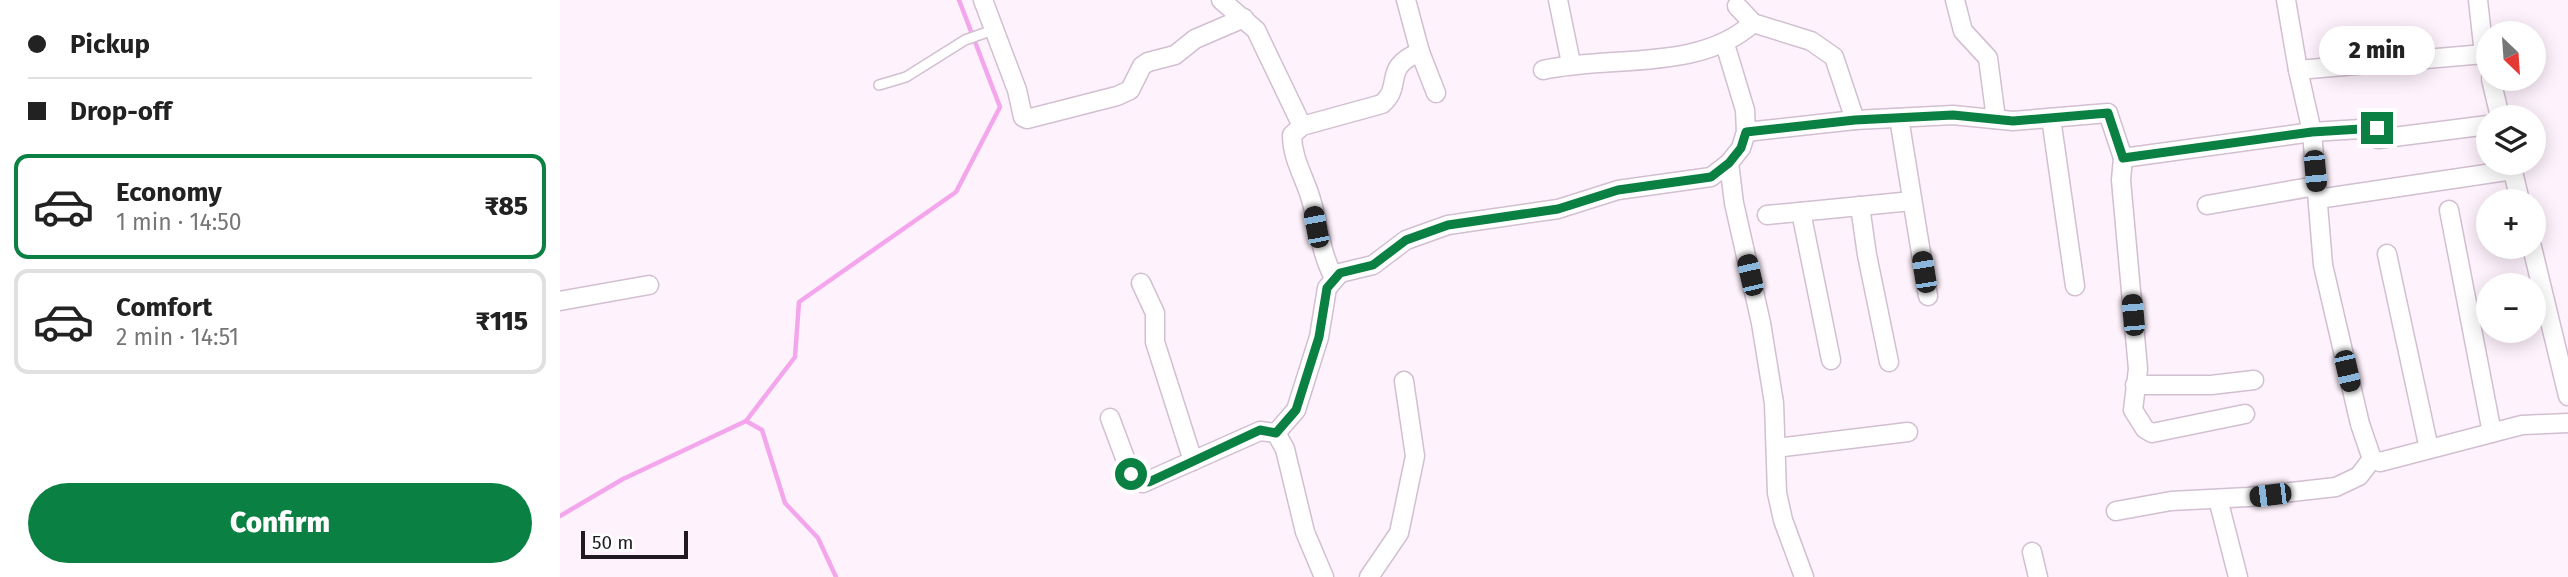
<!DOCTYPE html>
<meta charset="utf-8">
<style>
body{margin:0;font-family:"Fira Sans",sans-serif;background:#f2f2f2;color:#222;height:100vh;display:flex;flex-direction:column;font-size:26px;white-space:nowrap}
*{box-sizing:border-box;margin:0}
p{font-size:23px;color:#767676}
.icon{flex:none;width:38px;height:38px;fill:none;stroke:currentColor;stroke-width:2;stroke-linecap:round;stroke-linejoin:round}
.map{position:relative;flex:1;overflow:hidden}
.details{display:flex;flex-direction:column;background:#fff;width:560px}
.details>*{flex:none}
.banner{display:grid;align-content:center;height:154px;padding:0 28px;background:#fff}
.needle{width:46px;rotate:155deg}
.fabs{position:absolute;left:1916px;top:21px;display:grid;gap:14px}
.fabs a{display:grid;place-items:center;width:70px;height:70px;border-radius:50%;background:#fff;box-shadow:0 4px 18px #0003;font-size:35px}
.scale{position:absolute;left:21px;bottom:18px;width:107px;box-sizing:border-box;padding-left:7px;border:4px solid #20191f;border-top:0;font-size:19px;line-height:24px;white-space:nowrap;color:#20191f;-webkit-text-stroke:5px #fff;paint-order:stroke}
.end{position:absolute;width:32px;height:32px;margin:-16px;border:9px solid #0b8043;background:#fff;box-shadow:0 0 0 4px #fff}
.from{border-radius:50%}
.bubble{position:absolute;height:49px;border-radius:24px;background:#fff;box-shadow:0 4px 18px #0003;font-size:23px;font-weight:800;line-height:49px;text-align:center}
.car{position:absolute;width:21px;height:42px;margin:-21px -10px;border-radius:9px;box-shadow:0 0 5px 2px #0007;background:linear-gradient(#222 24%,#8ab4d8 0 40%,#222 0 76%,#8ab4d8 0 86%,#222 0)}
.banner b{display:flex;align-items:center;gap:24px;height:66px;font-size:26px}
.banner b+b{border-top:2px solid #e0e0e0}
.banner i{width:18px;height:18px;background:#222}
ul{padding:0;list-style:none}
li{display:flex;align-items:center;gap:21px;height:105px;margin:0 14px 10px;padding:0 14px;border:4px solid #e0e0e0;border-radius:14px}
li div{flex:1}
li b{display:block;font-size:26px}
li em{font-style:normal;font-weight:800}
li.current{border-color:#0b8043}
li>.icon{width:63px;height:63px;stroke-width:1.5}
.primary-button{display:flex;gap:14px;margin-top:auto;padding:14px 28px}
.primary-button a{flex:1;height:80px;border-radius:42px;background:#0b8043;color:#fff;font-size:28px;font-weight:800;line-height:80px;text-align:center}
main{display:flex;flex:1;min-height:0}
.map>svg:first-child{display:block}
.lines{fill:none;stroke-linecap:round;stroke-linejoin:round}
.stream{stroke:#f4a6ec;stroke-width:4.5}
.service-casing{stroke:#d2bfd0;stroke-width:12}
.minor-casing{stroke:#d2bfd0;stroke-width:21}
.service{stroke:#fff;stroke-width:9}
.minor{stroke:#fff;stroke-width:18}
.route{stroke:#0b8043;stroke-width:9}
</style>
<main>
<section class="details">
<div class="banner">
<b><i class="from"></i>Pickup</b>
<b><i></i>Drop-off</b>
</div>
<ul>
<li class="current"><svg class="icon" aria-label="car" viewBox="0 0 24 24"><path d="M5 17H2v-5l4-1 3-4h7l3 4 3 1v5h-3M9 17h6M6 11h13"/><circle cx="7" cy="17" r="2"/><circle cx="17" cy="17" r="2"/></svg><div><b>Economy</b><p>1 min · 14:50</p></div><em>₹85</em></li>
<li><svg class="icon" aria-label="car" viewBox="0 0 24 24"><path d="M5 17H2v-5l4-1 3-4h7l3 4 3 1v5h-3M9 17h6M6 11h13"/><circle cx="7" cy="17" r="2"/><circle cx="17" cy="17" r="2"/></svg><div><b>Comfort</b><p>2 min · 14:51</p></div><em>₹115</em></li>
</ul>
<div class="primary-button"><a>Confirm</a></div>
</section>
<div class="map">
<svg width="2008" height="577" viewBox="0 0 2008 577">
<rect width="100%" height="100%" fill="#fef2fd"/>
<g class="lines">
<g class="stream">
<path d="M186,421L202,430L225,503L258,538L276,577"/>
<path d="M0,516L63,479L186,421L235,357L239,302L396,192L440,107L399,0"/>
</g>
<defs>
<path id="service" d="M319,85L346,77L405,40L433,30"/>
<g id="minor">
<path d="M423,0L457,90L463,117L467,119L557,96L570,90L582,66L588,62L615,55L635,39L684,18"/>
<path d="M661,0L696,30L742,126"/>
<path d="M846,0L860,52L876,93"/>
<path d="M998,0L1011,63"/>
<path d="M1395,0L1403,31L1428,58L1436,119"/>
<path d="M1726,0L1738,70L1924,54L1918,0"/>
<path d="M1177,6L1193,23L1251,41L1274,57L1295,120"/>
<path d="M983,70C1050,55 1139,72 1193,23"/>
<path d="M1931,79L1940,117"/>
<path d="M1339,118L1368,296"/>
<path d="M1491,118L1515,286"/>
<path d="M1817,128L1752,132L1763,265L1800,424L1812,459L1820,462L1962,425L2008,423"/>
<path d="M1186,132L1295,120L1393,115L1453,121L1548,113L1563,158L1752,132L1738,70"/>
<path d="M1818,139L1928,125"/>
<path d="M1563,158L1561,180L1578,369L1573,410L1585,429L1592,433L1685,414"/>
<path d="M1169,163L1174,203L1201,323L1214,403L1217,493L1223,520L1244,577"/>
<path d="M1951,163L1960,201"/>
<path d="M1758,199L1953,170"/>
<path d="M1647,205L1756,186"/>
<path d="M1300,206L1307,255L1329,362"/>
<path d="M1889,210L1932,433"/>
<path d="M1241,212L1271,360"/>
<path d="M1207,215L1352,201"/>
<path d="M1972,247L2008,396"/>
<path d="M1827,254L1869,449"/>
<path d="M774,278C759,250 759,222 749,193C742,173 732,156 732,135L742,126L822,104C844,85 821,68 860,52"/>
<path d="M581,283L595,313V342L633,461"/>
<path d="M0,301L89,285"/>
<path d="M1575,385H1651L1694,380"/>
<path d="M550,418L571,474L583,483L700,431L716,433L725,449L745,532L764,577"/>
<path d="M716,433L736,410L759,337L767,288L780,273L813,265L846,240L888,225L998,209L1058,190L1151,177L1169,163L1181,148L1186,132L1185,110L1165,44"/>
<path d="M1216,448L1348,432"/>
<path d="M1658,499L1678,577"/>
<path d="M1556,511L1611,501L1688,497L1776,487L1799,476L1812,459"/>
<path d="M1472,552L1478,577"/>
<path d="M809,577L839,533L855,456L844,381"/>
</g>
</defs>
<use href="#service" class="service-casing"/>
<use href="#minor" class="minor-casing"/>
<use href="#service" class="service"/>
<use href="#minor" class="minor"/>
</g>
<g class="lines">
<path class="route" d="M571,474L578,481L589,482L700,430L716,433L736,410L759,337L767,288L780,273L813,265L846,240L888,225L998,209L1058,190L1151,177L1169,163L1181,148L1186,132L1295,120L1393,115L1453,121L1548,113L1563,158L1752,132L1817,128"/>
</g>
</svg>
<div class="fabs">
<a><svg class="needle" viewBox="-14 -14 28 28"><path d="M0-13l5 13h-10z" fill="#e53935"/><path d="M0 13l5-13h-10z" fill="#767676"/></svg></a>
<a><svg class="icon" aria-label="layers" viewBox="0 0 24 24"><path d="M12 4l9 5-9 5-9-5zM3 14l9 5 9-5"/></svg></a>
<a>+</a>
<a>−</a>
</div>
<div class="scale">50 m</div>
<i class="end from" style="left:571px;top:474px"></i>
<i class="end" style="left:1817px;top:128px"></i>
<div class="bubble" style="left:1759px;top:26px;width:116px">2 min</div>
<i class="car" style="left:1755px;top:171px;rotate:175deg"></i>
<i class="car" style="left:756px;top:227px;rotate:349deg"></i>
<i class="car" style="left:1364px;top:272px;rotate:351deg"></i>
<i class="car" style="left:1190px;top:275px;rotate:347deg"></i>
<i class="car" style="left:1573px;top:315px;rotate:355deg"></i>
<i class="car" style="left:1787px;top:371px;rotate:167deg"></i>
<i class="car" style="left:1710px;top:495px;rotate:263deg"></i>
</div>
</main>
